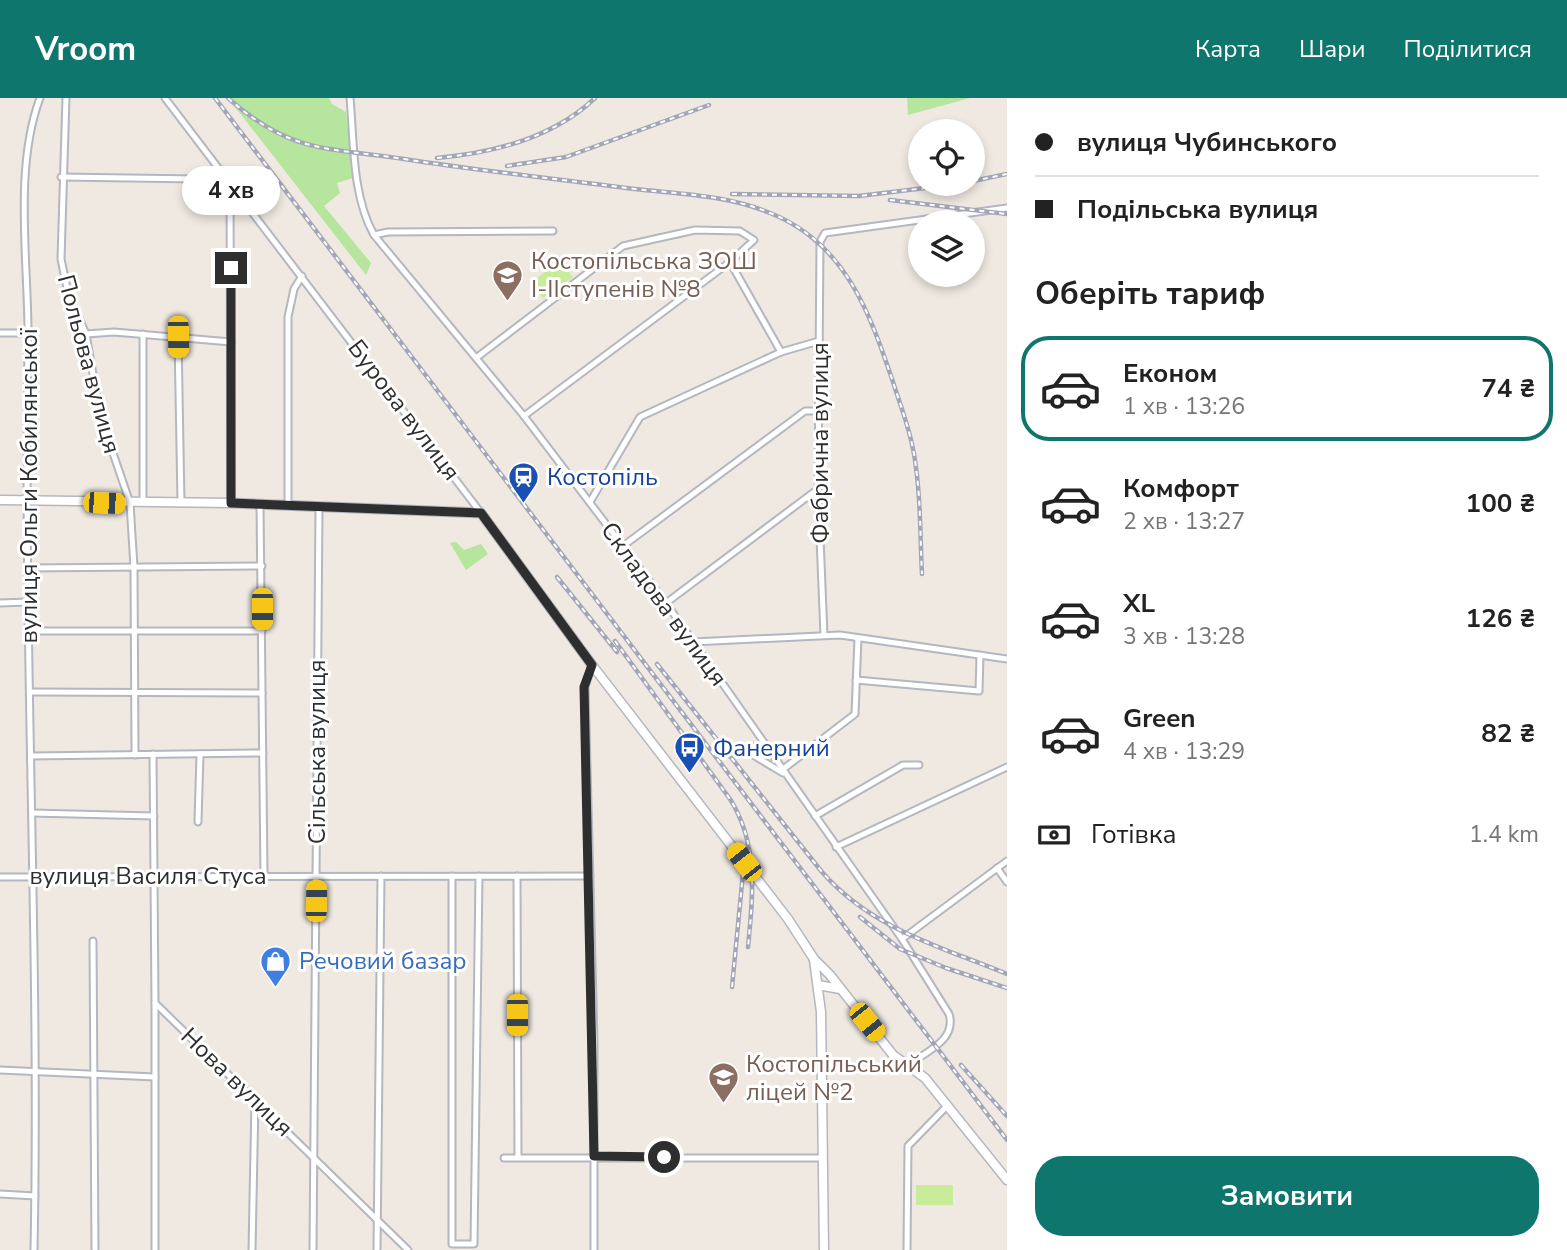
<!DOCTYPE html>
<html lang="uk">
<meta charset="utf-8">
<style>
body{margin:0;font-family:"Nunito Sans",sans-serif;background:#f2f2f2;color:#222;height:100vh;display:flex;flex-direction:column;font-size:26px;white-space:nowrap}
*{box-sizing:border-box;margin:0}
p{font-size:23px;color:#767676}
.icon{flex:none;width:38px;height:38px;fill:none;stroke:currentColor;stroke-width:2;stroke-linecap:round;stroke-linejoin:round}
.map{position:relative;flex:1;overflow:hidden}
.sheet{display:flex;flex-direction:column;background:#fff;width:560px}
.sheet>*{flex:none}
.hud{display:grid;align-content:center;height:154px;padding:0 28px;background:#fff}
.tools{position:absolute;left:908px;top:21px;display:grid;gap:14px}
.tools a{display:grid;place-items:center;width:77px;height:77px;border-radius:50%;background:#fff;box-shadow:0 4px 10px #0003;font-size:35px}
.end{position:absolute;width:32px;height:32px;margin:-16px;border:9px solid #2e2e2e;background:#fff;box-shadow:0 0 0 4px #fff}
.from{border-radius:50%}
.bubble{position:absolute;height:49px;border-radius:24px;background:#fff;box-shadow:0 4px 10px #0003;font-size:23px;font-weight:700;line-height:49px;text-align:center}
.car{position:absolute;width:21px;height:42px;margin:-21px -10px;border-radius:9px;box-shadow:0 0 5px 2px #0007;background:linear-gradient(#f5c518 24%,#345 0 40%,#f5c518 0 76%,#345 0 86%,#f5c518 0)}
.hud b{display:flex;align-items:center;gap:24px;height:66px;font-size:26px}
.hud b+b{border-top:2px solid #e0e0e0}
.hud i{width:18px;height:18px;background:#222}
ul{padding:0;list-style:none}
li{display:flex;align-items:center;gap:21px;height:105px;margin:0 14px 10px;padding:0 14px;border:4px solid transparent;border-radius:28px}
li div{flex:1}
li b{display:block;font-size:26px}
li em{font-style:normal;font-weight:700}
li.current{border-color:#0f766e}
li>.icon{width:63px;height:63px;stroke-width:1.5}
h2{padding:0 28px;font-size:32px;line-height:84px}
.pay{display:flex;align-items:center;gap:18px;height:77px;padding:0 28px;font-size:26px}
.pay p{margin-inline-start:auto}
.primary-button{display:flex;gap:14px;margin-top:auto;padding:14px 28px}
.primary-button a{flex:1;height:80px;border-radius:28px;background:#0f766e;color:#fff;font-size:28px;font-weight:700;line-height:80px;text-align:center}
header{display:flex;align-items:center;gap:42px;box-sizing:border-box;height:98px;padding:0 35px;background:#0f766e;color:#fff}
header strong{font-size:33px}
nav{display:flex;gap:38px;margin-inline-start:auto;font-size:24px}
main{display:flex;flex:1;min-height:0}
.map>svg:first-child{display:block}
.green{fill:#b6e59e}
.pitch{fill:#c9ec9a}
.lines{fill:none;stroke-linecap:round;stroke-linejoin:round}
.minor-casing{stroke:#b4b7c1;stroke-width:9}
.secondary-casing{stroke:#b4b7c1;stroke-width:11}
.minor{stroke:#fff;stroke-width:5}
.secondary{stroke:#fff;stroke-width:8}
.rail-casing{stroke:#a3a6b8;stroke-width:4.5}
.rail{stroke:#fff;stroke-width:2;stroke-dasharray:5;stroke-linecap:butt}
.route{stroke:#2e2e2e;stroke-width:9}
.labels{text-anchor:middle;stroke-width:6;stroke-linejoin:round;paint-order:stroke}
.education-label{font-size:24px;fill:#785e54;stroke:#fff;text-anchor:start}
.street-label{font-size:24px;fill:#2e2e2e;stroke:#fff}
.transit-label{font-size:24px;fill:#164399;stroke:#fff;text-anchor:start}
.shop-label{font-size:24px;fill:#366cbe;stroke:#fff;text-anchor:start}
</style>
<header>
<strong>Vroom</strong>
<nav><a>Карта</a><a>Шари</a><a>Поділитися</a></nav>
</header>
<main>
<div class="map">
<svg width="1007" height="1152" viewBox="0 0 1007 1152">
<rect width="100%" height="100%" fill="#efe9e1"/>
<g class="green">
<path d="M228,0H329L332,6L346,14L353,80L337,85L340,95L324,108L371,165L366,177Z"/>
<path d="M907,0H970L908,17Z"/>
<path d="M456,444L464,452L481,446L488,456L466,472L450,445Z"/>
</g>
<g class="pitch">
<path d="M561,162L573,179L543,200L531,184Z"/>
<rect x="916" y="1087" width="37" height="20"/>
</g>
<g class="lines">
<defs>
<g id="minor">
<path d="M66,0L61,161L68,195L86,236L100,317L130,405L134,469L135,657"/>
<path d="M165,0L481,415"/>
<path d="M350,0C354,44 352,98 374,137L524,318L666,505L902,841L949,916C957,942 926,954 908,967"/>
<path d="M61,79L197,81L216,84L230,96"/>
<path d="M230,86L231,405"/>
<path d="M374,137L388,134L553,133"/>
<path d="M730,164L781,254"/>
<path d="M0,235H29"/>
<path d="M86,236L114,234L231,244"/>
<path d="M143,236V404"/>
<path d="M178,239L181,405"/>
<path d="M476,260L623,148L695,132L740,133L754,142L730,164L524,318"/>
<path d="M590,404L640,319L781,254L819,243"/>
<path d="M260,407L264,778"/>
<path d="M288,408V219L294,191L302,178"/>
<path d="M623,448L805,313H818"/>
<path d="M28,470L262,468"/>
<path d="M0,505L28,504"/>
<path d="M666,505L818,391"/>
<path d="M28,533H262"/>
<path d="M824,537L818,391L820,144L825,135L1007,110"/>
<path d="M693,544L840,537L1007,561"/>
<path d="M592,567L585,589L594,943V1152"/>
<path d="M856,582L979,593L980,557"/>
<path d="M30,594L262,595"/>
<path d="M766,650L761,647L755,648L753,657L783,675"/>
<path d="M153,656L155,905L408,1152"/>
<path d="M31,658L263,655"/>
<path d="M782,672L855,616L858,540"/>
<path d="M32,715L154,718"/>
<path d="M815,718L903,667H919"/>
<path d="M198,724L200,656"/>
<path d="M836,749L1007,669"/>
<path d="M997,770L1007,784"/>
<path d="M452,778V1146H474L479,778"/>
<path d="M517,778L518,1059"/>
<path d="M0,779L590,778"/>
<path d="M902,841L1007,763"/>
<path d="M93,843L95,1152"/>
<path d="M0,972L155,979"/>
<path d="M504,1060H823"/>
<path d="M0,1096L35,1098"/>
<path d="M34,1152C40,852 23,553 28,253C30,174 12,75 40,0"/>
<path d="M155,1152V905"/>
<path d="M252,1152L255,1002"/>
<path d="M313,1152L319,409"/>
<path d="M377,1152L381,778"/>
<path d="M907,1152L908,1048L947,1008"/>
</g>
<g id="secondary">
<path d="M0,402L231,405L481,415L592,567L788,821L814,861L830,877L893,957L925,980L1007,1082"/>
<path d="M814,862L821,914L824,1152"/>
<path d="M818,887L840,891"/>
</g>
</defs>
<use href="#minor" class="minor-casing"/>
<use href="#secondary" class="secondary-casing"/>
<use href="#minor" class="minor"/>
<use href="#secondary" class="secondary"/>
<defs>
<g id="rail">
<path d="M215,0L1007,1042"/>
<path d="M228,0C291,56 326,49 404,61C481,73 558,81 635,91C680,96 728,97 770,115C845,145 869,213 893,284C902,312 913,340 916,370C921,405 920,441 922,476"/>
<path d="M437,60C493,55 553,40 595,0"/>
<path d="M507,68L566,59L709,7"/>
<path d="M973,83L1007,76"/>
<path d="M732,96L859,98L958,86"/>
<path d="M890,102L1007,116"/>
<path d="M557,479L617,554"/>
<path d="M615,543L730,701C759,747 753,797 748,849"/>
<path d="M657,566L822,774C872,831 939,848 1007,876"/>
<path d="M860,819L900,851L946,870L1007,890"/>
<path d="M732,889L743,775"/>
<path d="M961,967L1007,1018"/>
</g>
</defs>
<use href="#rail" class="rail-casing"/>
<use href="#rail" class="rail"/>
</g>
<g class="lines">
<path class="route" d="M231,170V405L481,415L592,567L584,589L594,1058L664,1059"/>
</g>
<defs>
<symbol id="school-pin" viewBox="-11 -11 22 30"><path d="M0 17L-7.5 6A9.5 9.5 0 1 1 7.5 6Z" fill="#8d6e63" stroke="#fff"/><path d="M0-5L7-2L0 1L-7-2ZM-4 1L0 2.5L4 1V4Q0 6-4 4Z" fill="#fff"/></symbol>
<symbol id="station-pin" viewBox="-11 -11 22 30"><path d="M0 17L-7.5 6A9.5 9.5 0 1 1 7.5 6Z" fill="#1a4fb4" stroke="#fff"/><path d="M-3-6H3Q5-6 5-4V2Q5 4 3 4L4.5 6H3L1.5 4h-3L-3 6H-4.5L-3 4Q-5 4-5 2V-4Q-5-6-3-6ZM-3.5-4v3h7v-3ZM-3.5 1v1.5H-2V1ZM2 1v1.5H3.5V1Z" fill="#fff"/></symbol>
<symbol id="bus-pin" viewBox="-11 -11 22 30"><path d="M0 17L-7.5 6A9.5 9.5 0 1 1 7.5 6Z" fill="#1a4fb4" stroke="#fff"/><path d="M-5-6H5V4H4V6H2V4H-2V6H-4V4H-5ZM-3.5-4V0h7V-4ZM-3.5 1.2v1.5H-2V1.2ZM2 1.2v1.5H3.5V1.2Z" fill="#fff"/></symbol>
<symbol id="shop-pin" viewBox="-11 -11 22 30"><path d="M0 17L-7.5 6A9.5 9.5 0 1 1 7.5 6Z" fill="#3f7fe0" stroke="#fff"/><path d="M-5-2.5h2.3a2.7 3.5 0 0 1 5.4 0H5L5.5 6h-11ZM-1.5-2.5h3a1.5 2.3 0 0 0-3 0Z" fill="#fff"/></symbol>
</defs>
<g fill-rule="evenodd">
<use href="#school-pin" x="490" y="160" width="35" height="47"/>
<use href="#station-pin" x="506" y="362" width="35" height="47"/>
<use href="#bus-pin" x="672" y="632" width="35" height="47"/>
<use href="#shop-pin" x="258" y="846" width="35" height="47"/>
<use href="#school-pin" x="706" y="962" width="35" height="47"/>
</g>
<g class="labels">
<g class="education-label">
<text x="531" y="171">Костопільська ЗОШ<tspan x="531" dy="28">І-ІІступенів №8</tspan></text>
<text x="746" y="974">Костопільський<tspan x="746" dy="28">ліцей №2</tspan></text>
</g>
<g class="street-label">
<text transform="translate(89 266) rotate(75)" y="8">Польова вулиця</text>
<text transform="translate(404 312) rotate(53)" y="8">Бурова вулиця</text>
<text transform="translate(820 345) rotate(-90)" y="8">Фабрична вулиця</text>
<text transform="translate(29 388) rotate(-90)" y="8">вулиця Ольги Кобилянської</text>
<text transform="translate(664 506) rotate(54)" y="8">Складова вулиця</text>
<text transform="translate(317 654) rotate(-90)" y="8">Сільська вулиця</text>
<text x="148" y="786">вулиця Василя Стуса</text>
<text transform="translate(237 984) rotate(44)" y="8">Нова вулиця</text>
</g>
<g class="transit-label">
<text x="547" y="387">Костопіль</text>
<text x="713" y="658">Фанерний</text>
</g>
<g class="shop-label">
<text x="299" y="871">Речовий базар</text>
</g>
</g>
</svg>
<div class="tools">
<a><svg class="icon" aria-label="locate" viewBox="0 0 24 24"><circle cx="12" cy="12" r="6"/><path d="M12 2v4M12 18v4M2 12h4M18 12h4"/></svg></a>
<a><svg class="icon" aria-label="layers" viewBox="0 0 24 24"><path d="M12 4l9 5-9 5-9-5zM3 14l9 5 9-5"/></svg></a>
</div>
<i class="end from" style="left:664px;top:1059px"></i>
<i class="end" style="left:231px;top:170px"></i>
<div class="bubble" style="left:182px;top:68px;width:98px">4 хв</div>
<i class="car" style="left:178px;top:239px;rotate:179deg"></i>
<i class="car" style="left:104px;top:405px;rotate:92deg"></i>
<i class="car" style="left:262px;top:511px;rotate:180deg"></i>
<i class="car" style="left:744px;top:764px;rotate:322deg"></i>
<i class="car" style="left:316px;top:803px;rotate:1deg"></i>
<i class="car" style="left:517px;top:917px;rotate:180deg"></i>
<i class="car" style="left:867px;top:924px;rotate:141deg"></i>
</div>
<section class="sheet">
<div class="hud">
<b><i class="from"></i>вулиця Чубинського</b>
<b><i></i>Подільська вулиця</b>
</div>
<h2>Оберіть тариф</h2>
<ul>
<li class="current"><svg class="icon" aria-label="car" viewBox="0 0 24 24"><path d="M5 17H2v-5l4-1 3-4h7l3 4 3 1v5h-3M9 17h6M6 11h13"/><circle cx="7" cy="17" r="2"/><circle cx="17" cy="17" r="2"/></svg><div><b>Економ</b><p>1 хв · 13:26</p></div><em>74 ₴</em></li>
<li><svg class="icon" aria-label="car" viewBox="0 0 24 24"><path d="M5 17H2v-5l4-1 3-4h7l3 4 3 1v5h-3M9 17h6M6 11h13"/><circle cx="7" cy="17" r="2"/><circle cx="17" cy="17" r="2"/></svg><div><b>Комфорт</b><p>2 хв · 13:27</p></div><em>100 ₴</em></li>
<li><svg class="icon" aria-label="car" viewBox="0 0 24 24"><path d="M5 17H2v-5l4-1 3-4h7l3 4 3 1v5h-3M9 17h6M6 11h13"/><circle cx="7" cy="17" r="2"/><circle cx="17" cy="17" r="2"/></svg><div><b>XL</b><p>3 хв · 13:28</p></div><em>126 ₴</em></li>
<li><svg class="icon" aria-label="car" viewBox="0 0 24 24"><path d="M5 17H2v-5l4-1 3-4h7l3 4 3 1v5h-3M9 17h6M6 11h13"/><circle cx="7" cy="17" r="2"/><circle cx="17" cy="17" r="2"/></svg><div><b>Green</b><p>4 хв · 13:29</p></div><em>82 ₴</em></li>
</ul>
<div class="pay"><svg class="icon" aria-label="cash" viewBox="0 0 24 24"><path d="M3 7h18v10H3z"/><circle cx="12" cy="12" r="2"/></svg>Готівка<p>1.4 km</p></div>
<div class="primary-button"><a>Замовити</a></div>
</section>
</main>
